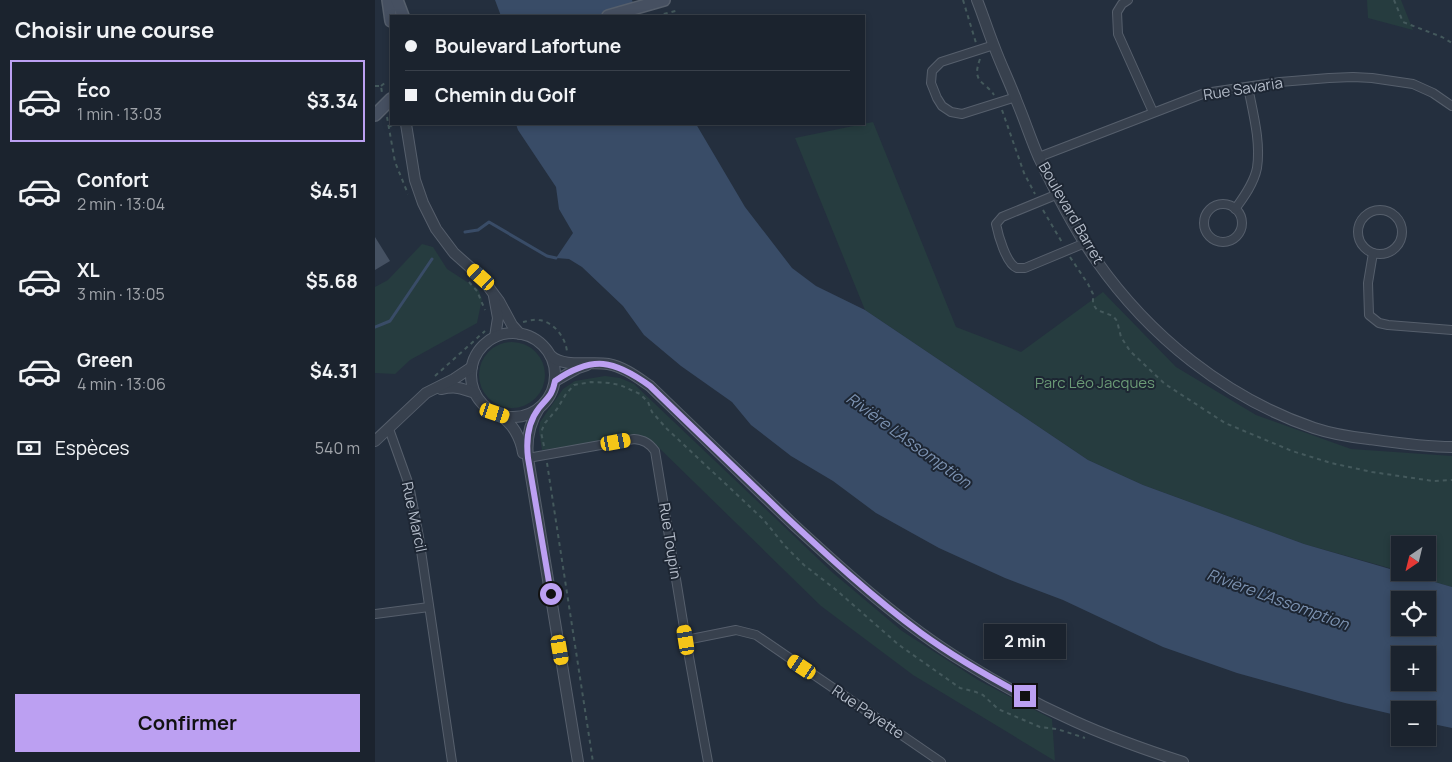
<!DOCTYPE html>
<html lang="fr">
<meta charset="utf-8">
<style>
body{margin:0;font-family:Manrope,sans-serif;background:#242b36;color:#f1f3f6;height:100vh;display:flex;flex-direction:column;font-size:19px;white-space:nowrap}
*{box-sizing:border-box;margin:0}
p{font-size:16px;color:#a0a4aa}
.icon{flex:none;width:28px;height:28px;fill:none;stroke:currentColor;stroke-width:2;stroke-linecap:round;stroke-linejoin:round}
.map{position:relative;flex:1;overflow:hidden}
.side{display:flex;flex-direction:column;background:#1b232e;width:375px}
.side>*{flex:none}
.top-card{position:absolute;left:15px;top:15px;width:475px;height:110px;border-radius:0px;box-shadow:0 2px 8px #0003,0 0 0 1px #39404a;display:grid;align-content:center;height:110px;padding:0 15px;background:#1b232e}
.needle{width:32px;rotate:215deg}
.controls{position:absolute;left:1016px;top:536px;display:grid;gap:10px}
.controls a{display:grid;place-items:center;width:45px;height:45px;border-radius:0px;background:#1b232e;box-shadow:0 2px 8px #0003,0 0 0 1px #39404a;font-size:25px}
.end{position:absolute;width:22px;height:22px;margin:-11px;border:6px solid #bca0f2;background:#111;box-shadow:0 0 0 2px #111}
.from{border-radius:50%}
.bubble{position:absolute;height:35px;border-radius:0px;background:#1b232e;box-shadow:0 2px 8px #0003,0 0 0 1px #39404a;font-size:16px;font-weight:700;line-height:35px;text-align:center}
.car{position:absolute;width:15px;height:30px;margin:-15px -8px;border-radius:6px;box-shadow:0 0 4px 1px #0007;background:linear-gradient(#f5c518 24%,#345 0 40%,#f5c518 0 76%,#345 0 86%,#f5c518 0)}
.top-card b{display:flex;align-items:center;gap:18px;height:48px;font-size:19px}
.top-card b+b{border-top:1px solid #39404a}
.top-card i{width:12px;height:12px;background:#f1f3f6}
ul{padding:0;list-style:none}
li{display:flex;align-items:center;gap:15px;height:82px;margin:0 10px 8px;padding:0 5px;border:2px solid transparent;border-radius:0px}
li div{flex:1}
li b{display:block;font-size:19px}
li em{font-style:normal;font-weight:700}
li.selected{border-color:#bca0f2}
li>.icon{width:45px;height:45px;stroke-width:1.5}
h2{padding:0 15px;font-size:22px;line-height:60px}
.pay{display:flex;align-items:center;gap:12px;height:55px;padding:0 15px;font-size:19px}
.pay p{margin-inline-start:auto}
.button{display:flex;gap:10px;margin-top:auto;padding:10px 15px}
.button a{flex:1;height:58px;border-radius:0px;background:#bca0f2;color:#111;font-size:20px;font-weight:700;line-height:58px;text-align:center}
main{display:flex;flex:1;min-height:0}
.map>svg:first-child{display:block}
.green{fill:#263c3f}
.water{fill:#394c67;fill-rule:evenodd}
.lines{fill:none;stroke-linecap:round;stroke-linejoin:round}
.stream{stroke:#394c67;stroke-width:3}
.building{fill:#455162}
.minor-casing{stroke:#565f6c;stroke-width:10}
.tertiary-casing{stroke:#565f6c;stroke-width:12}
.secondary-casing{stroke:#565f6c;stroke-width:14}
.path{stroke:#44595c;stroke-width:2;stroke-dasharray:4 4;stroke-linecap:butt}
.minor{stroke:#38414e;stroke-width:8}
.tertiary{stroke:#38414e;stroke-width:10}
.secondary{stroke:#465061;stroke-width:11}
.route{stroke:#bca0f2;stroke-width:6}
.labels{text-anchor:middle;stroke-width:4;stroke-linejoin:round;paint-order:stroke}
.street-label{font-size:15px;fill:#b4bcc9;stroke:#1d2633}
.park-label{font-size:15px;fill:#6b9a76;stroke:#1d2633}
.water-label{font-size:16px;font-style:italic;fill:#7c92b1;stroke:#1d2633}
</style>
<main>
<section class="side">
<h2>Choisir une course</h2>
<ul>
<li class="selected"><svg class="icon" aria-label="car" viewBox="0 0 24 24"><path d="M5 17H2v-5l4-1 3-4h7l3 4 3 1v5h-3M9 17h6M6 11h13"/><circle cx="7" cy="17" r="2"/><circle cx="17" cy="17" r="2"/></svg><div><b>Éco</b><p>1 min · 13:03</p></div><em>$3.34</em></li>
<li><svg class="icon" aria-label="car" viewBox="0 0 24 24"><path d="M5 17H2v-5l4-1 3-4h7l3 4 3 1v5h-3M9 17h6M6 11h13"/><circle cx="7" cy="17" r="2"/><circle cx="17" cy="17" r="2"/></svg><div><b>Confort</b><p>2 min · 13:04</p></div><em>$4.51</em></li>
<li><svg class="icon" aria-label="car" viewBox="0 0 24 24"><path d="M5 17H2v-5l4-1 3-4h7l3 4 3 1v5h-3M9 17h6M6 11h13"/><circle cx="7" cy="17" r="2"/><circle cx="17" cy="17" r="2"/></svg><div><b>XL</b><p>3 min · 13:05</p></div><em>$5.68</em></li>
<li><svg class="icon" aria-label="car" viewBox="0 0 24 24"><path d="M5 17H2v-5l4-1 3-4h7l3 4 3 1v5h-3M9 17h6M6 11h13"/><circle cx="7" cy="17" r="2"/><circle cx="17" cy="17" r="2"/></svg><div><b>Green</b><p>4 min · 13:06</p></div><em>$4.31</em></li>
</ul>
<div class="pay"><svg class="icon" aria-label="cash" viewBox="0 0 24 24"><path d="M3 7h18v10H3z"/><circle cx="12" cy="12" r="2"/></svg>Espèces<p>540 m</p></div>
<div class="button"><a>Confirmer</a></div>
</section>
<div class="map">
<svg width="1077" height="762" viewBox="0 0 1077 762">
<rect width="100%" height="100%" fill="#242f3e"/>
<g class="green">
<path d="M992,0H1026L1038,30L993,18Z"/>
<path d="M498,122L581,327L646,352L728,292L801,367L881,415L976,449L1077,456V587L1029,573L1052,572V545H1025V571L929,544L768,485L713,460L490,310L420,138Z"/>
<path d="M47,244L58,247L72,269L103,289L107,299L102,323L35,360L20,374L0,373V287L13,280Z"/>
<circle cx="137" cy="375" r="33"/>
<path d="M230,376L245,378L259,384L458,573L527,631L603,680L677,719L680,761L538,675L446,606L277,441L263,436L167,450L164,431L165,422L188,389L200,381Z"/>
</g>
<g class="water">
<path d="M120,0H257L263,16H126Z"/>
<path d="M141,124H321L370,207L417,268L441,286L490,310L713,460L768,485L929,544L1077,587V728L1053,723L1052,710H1025V716L970,703L862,673L788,647L688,600L630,578L564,548L501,513L458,481L416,456L376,425L357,402L306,366L269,335L248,306L207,267L194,259L181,258L198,233L184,209L181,187L143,130ZM1025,600H1052V628H1025ZM1025,655H1052V682H1025Z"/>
</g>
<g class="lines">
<g class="stream">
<path d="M90,232L103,230L114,222L172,256L181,258"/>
<path d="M0,327L15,321L57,259"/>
</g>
</g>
<path class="building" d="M0,237L15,261L0,270Z"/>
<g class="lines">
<defs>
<g id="minor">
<path d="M753,0L747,4L742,12L743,34L778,112"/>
<path d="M619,45L566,62L557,71L556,83L562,98L567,106L576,112L587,114L641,97"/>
<path d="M664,157L830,93L905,82L954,78L978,77L997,78L1038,84L1058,93L1077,106"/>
<path d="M683,194L627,217L621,224C623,234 631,264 642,268C644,268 648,268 650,268L710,243"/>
<circle cx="848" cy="223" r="19"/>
<path d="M860,209C869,197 879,183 882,168C886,142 878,113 873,87"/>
<circle cx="1005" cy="232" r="22"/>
<path d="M998,253L993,283L994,315L1004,323L1013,325L1077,330"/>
<path d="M14,429L34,485L44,537L77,762"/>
<path d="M153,458L259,439C269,440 274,443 280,451L311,640L333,762"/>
<path d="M0,614L54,607"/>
<path d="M311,640L361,630L381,635L566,762"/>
</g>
<g id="tertiary">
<path d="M602,0C608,15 613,31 619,46C626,65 635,83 642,102C650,121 656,140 664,158C681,193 699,229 721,260C774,336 851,398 939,428C957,434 976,437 994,439C1022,443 1049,447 1077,447"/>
<path d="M31,124L40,180L48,203L61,229L79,253L106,277L124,301L137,325L145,334"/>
<path d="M119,296L123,318L120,337"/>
<circle cx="138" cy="375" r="42"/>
<path d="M176,356C189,368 217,361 233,364C249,367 262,377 275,386C323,432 371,479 419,525C472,574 527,624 589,662C624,684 661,704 699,721C734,737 771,750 808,762"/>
<path d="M180,381L203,368L212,365"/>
<path d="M66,389C81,386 86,388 100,393"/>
<path d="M164,408C154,424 151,440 153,458L203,762"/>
<path d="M125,416C138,423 146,439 148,453"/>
<path d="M0,441L51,393L79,379L97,367"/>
</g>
<g id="secondary">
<path d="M13,0L16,21"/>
<path d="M22,0L28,16"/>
<path d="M233,16L289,0"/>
<path d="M0,115L16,99"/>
</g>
</defs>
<use href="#minor" class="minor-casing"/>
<use href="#tertiary" class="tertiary-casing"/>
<use href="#secondary" class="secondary-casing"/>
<g class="path">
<path d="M588,0L601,43"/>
<path d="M1019,0L1028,22L1067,37L1077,43"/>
<path d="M281,16L304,10"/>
<path d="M605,59C596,83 610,81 619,95"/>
<path d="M0,86H6L7,93"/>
<path d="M6,86L11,82"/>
<path d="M627,110L649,173L660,194"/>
<path d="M12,117L20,162L33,194"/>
<path d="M14,127L19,124"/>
<path d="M668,210L688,244"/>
<path d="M695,257L713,284L718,294V304L722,310L738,316L742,321L746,337L755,351L790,384L850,423L917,451L956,463L997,472L1058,481L1077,480"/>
<path d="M94,282L102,291L110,310"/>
<path d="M148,322C153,321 159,319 164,320C179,322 191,338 192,352"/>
<path d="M60,376L110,331"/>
<path d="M169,446L166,432L170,423L182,409L191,394L199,385L216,382L234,383L245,385L265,394L273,402L277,412L292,429L388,519L410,546L429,565L460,589L524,645L585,688L601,692L608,695L623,709L665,727L682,729L710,738"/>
<path d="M172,463L218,762"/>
</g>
<use href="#minor" class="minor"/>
<use href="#tertiary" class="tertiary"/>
<use href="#secondary" class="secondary"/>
</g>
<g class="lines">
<path class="route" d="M176,594L153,458C151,441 153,422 164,408C173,397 177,396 180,381C218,355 239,360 275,386C319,429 364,472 409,515C453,556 497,597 546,633C579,657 614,677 650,696"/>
</g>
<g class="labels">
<g class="street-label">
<text transform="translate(868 89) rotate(-9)" y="5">Rue Savaria</text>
<text transform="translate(696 213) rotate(60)" y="5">Boulevard Barret</text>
<text transform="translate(39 517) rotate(78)" y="5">Rue Marcil</text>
<text transform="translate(295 541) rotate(81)" y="5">Rue Toupin</text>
<text transform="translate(493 712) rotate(34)" y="5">Rue Payette</text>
</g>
<g class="park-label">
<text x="720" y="388">Parc Léo Jacques</text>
</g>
<g class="water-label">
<text transform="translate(534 440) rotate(36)" y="6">Rivière L'Assomption</text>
<text transform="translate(903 599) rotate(20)" y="6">Rivière L'Assomption</text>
</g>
</g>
</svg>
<div class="controls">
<a><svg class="needle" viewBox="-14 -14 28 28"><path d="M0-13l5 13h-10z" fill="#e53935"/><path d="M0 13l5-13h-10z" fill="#a0a4aa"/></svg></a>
<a><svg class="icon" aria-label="locate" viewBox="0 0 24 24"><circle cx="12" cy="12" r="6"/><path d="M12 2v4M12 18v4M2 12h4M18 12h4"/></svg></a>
<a>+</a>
<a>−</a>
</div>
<i class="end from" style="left:176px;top:594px"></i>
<i class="end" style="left:650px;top:696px"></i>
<div class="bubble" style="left:609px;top:624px;width:82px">2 min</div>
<i class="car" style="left:106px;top:277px;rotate:312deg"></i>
<i class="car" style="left:120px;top:413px;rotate:108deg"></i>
<i class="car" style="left:241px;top:442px;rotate:80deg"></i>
<i class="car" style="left:311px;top:640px;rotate:351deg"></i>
<i class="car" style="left:185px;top:650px;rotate:170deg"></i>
<i class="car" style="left:427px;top:667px;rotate:304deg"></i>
<div class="top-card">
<b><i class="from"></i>Boulevard Lafortune</b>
<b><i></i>Chemin du Golf</b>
</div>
</div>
</main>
